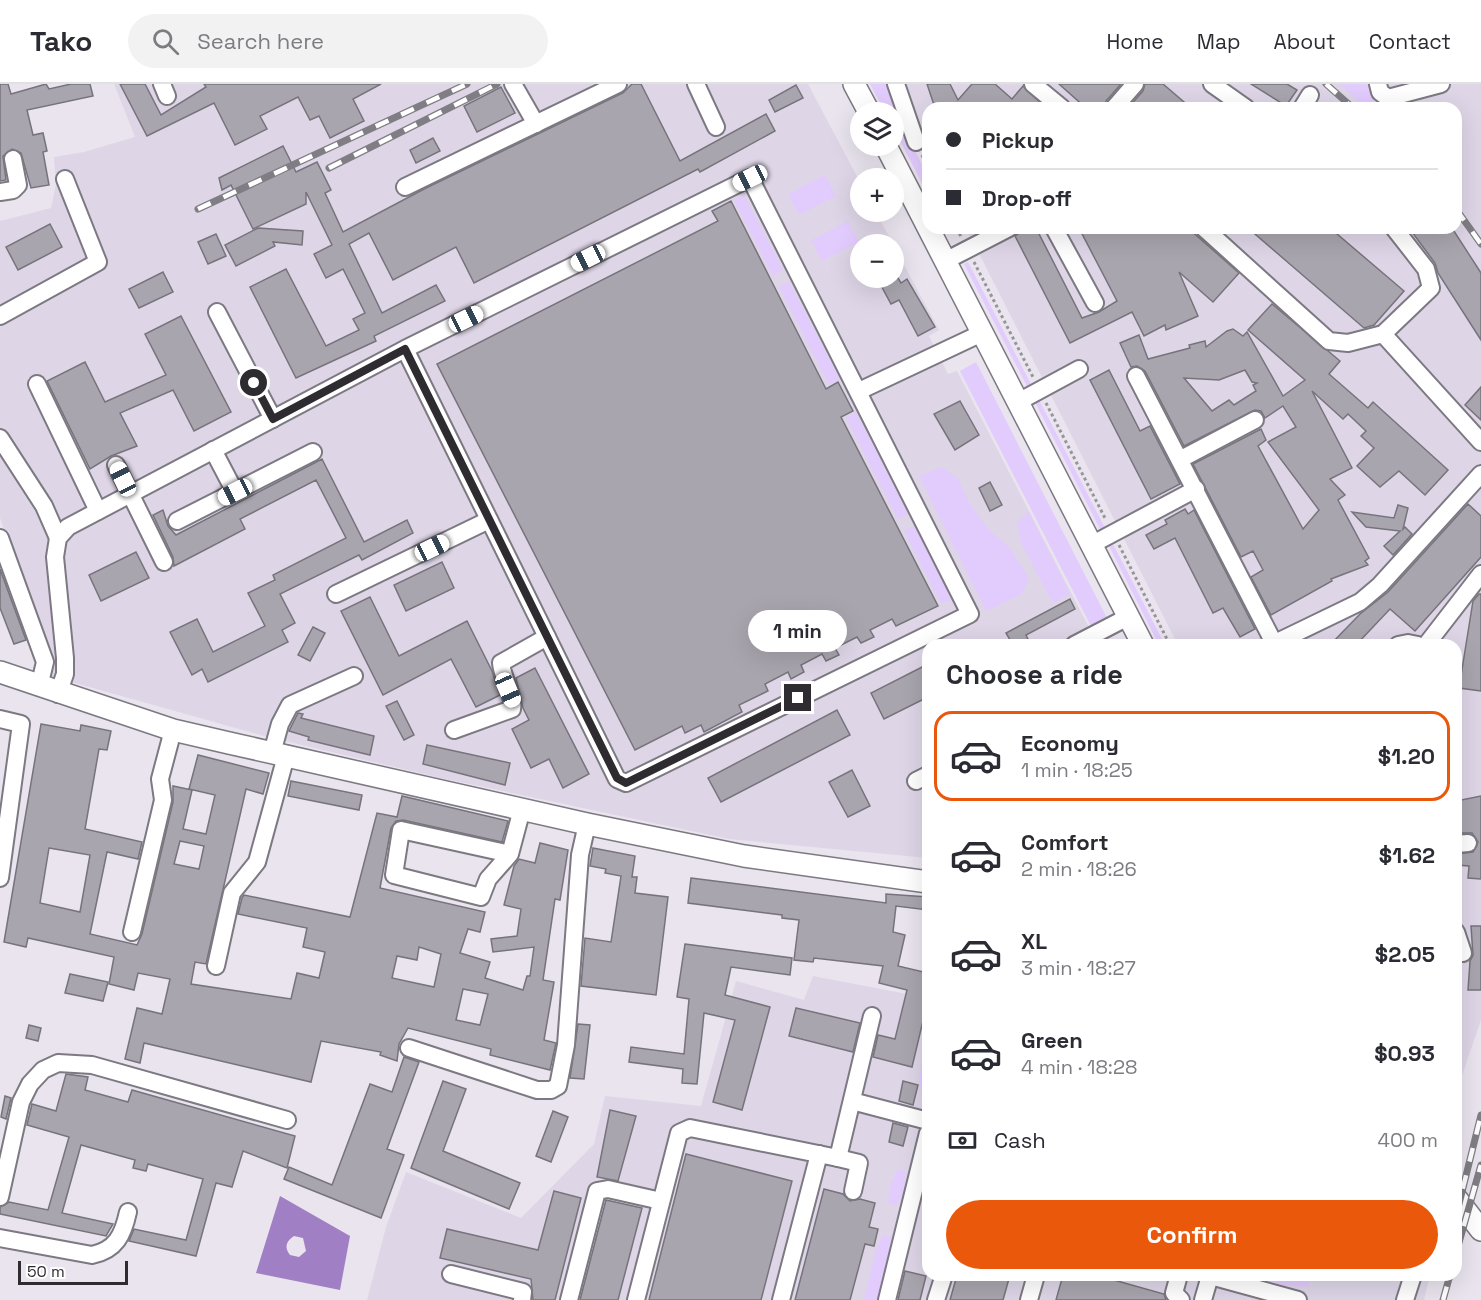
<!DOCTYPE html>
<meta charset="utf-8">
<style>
body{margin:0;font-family:"Space Grotesk",sans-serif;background:#f2f2f3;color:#2b2b33;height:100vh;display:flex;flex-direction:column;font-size:22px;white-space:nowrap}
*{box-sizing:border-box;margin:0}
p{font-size:20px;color:#7c7c81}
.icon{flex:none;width:33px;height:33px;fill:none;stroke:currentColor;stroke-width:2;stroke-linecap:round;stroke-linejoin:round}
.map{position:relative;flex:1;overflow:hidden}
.details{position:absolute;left:922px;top:555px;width:540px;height:642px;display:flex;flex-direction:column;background:#fff;border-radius:18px;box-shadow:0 6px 24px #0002}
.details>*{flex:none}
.banner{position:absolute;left:922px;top:18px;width:540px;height:132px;border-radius:18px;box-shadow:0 6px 24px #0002;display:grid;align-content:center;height:132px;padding:0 24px;background:#fff}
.fabs{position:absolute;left:850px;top:18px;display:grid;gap:12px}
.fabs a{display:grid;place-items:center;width:54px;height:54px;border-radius:50%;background:#fff;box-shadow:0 6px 24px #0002;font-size:30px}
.scale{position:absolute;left:18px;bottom:15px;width:110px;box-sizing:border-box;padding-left:6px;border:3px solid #2e2c30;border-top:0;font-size:16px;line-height:21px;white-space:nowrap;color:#2e2c30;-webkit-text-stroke:4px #fff;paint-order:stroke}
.end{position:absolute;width:27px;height:27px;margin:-14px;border:8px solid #2e2c30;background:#fff;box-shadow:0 0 0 3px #fff}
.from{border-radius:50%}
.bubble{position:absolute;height:42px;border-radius:21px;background:#fff;box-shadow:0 6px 24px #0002;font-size:20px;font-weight:600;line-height:42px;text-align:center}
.car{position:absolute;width:18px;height:36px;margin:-18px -9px;border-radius:8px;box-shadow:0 0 4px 2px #0007;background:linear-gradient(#fff 24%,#345 0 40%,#fff 0 76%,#345 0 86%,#fff 0)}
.banner b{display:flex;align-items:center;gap:21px;height:57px;font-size:22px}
.banner b+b{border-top:2px solid #e1e1e2}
.banner i{width:15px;height:15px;background:#2b2b33}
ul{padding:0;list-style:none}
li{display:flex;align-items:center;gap:18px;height:90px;margin:0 12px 9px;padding:0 12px;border:3px solid transparent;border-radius:18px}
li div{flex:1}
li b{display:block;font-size:22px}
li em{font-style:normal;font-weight:600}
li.on{border-color:#ea580c}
li>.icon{width:54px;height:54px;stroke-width:1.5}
h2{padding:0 24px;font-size:27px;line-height:72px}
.pay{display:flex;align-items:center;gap:15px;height:66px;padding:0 24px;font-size:22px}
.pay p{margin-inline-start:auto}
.cta{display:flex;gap:12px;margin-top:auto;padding:12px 24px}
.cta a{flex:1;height:69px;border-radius:36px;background:#ea580c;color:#fff;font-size:24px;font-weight:600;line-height:69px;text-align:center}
header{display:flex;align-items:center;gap:36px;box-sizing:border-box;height:84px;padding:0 30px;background:#fff;border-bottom:2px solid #e1e1e2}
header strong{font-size:28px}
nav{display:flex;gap:33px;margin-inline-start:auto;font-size:21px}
.search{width:420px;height:54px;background:#f2f2f3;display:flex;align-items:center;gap:15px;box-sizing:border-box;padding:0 21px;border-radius:33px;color:#7c7c81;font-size:22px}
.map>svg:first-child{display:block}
.built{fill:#ded6e7}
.green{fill:#e2cbfd}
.water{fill:#a17fc4;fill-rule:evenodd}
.building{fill:#a9a5ae;stroke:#77737c;stroke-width:1.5;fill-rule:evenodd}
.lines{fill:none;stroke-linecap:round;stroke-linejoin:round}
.minor-casing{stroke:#7d7982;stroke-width:20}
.major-casing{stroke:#7d7982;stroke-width:24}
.path{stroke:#98949c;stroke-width:3;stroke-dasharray:3 3;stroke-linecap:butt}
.minor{stroke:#fff;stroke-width:16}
.major{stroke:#fff;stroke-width:21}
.rail-casing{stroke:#817d84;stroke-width:7}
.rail{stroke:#fff;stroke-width:4.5;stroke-dasharray:14;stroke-linecap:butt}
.route{stroke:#2e2c30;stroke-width:8}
</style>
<header>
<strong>Tako</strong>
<div class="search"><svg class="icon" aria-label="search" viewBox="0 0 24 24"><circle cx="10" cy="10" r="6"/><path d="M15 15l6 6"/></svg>Search here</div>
<nav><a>Home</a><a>Map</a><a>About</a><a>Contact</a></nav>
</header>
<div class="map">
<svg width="1481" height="1216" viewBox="0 0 1481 1216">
<rect width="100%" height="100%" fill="#e9e4ee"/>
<g class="built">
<path d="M114,0H808L861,100V128H876L893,160H861V194H894V162L939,246L929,252L948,290L957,287L1098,561H928V774L729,755L441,694L268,653L50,592V574L0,434V137L51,124L56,100L54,73L84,68L135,53Z"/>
<path d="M905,0H1481V936L1457,1006L1456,561H1178L966,144H1456V24H928V69Z"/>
<path d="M813,892L928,914V1191H1430L1424,1216H367L386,1143L406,1088L521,1134L594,1060L605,1012L701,1022L736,897L804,916Z"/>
</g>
<g class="green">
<path d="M870,0H889L912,60L928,93V111L894,45V28H885Z"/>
<path d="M1340,0H1366L1375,18L1388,24H1365Z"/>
<path d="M825,91L836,112L799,131L788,110Z"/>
<path d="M744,111L783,186L773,192L734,116Z"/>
<path d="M848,137L859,158L822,177L811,156Z"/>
<path d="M968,178L1032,302L1028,304L964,180Z"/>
<path d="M789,198L840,295L829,301L779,203Z"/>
<path d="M976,278L1107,534L1091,542L960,287Z"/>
<path d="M1039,316L1105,444L1101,447L1035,318Z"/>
<path d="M856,328L908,430L898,435L846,334Z"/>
<path d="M942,383L959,395L968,417L989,446L1010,464L1029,494L1022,510L986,527L919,392Z"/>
<path d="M1029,428L1070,510L1053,519L1021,459L1017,438Z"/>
<path d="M914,442L952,515L941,520L904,447Z"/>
<path d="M1113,460L1165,561H1159L1109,462Z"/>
<path d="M928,951V1010L922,1016L919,993Z"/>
<path d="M897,1086L905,1087L904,1107L896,1122L888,1119L890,1102Z"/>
<path d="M883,1151L891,1153L890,1169L878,1216H864L876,1165Z"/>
<path d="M1243,1191H1313L1308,1203L1277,1201Z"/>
</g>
<path class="water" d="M280,1112L350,1152L340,1206L256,1189ZM294,1152L303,1154L306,1167L299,1173L290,1171C284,1164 286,1157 294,1152Z"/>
<g class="building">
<path d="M0,0H8L11,10L46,0L49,5L71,0H90L93,12L27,26L33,51L43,49L47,67L43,68L49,101L31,104L21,69L12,65L3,72L6,96L0,97Z"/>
<path d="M120,0H145L161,31L206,3L204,0H381L353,15L364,37L330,54L319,32L310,36L298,13L260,32L267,45L235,61L214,19L147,52Z"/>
<path d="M632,0H641L680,77L766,30L775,47L700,88L698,85L474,199L456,163L393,196L369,149L349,160L382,229L436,201L445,217L374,252L376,257L296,294L250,203L286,185L326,262L359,246L353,235L365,229L343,185L326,194L314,170L332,161L306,108V120L253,145L231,101L222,106L219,94L283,62L296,88L317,78L331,106L325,109L343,148L426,104L623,9Z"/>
<path d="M927,0H950L958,16L972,0H995L1012,15L1023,2L1046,24H935Z"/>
<path d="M1059,0H1121L1106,17L1104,24H1086Z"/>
<path d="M1145,0H1163L1191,24H1128L1143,7Z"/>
<path d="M1251,0H1287L1297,6L1286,22Z"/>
<path d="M796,1L803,14L775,28L769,16Z"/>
<path d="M501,3L515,29L477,48L464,22Z"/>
<path d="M433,54L440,67L416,79L410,66Z"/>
<path d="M731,117L826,305L838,298L853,327L841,333L938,522L896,542L892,535L870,546L874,553L861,559L857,553L835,564L839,571L826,577L822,570L801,581L804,588L791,595L788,588L765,600L768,607L739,621L742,628L704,648L701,641L685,649L682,642L635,666L437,280L718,137L712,127Z"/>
<path d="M50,140L62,163L18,186L6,163Z"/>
<path d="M258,144L303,147L302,161L273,158L275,162L236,182L225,161Z"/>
<path d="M1026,144H1036L1082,234L1099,228L1117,217L1079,144H1188L1239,189L1213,218L1179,188L1198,232L1166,246L1165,241L1144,252L1132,228L1070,259L1015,152Z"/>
<path d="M1248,144H1330L1404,207L1374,241L1364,244Z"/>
<path d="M1409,144H1452L1481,189V256L1438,189L1435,179Z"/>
<path d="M216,150L226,172L208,180L198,158Z"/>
<path d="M163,188L173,208L139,224L129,205Z"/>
<path d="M877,194H898L901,199L907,195L935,243L918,252L899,216L891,220Z"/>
<path d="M1272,220L1340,277L1329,290L1368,324L1373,318L1448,386L1425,411L1399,387L1380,403L1357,382L1374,364L1361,352L1366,347L1348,330L1343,335L1312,307L1352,384L1330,395L1345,411L1338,416L1369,474L1365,477L1368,481L1331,495L1332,497L1271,531L1251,493L1263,486L1253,467L1241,473L1193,380L1261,345L1266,356L1258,362L1303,445L1319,426L1268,358L1296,343L1283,322L1265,334L1261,327L1255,326L1184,362L1145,287L1137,282L1131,283L1120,259L1139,251L1148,275L1190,264L1189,261L1205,257L1206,263L1227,247L1233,245L1243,252L1247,248L1283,312L1305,296L1248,246ZM1245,286L1252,298L1257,299L1253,301L1256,307L1234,321L1229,316L1212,327L1184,294L1219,296Z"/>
<path d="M181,232L231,328L194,347L173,306L120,329L137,362L111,372L90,385L47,297L85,278L105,318L166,291L145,250Z"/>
<path d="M1109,286L1140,347L1150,342L1180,400L1151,415L1090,296Z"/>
<path d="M1481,303V336L1465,321Z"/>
<path d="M960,317L979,351L955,366L934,330Z"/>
<path d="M322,375L364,458L407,436L413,449L362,476L359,471L280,510L295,539L282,546L288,558L208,598L202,585L192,591L170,548L197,535L213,568L265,542L248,509L275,496L273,491L346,454L316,396L240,435L245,445L174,482L173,473L153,431L163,426L168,442L176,451Z"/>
<path d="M990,398L1002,421L990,427L979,404Z"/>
<path d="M1468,420L1481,432V473L1415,547L1390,525L1356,561H1330L1360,530L1388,508Z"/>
<path d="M1398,421L1408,424L1403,445L1405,443L1412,450L1393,471L1384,462L1400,447L1366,443L1352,428L1394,434Z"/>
<path d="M1185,425L1188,430L1194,426L1255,545L1240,553L1223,524L1213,529L1175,454L1154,465L1146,451L1167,440L1165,436Z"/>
<path d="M136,468L149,494L101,517L89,491Z"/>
<path d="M442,478L454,504L406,527L394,501Z"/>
<path d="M0,485L26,556L14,560L0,524Z"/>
<path d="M1479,510H1481V607L1459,604L1473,517Z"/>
<path d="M370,513L399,572L467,537L492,587L500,611L476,623L451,575L383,611L341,527Z"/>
<path d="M1070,515L1075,525L1026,551L1031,561H1013L1006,549Z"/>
<path d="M313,543L325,549L310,577L298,571Z"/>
<path d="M928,580V613L884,635L871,609Z"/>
<path d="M535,584L589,690L563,704L549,675L531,684L512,645L529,636L523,624L516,594Z"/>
<path d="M397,617L414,651L404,656L386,622Z"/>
<path d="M837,626L850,651L721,718L708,694Z"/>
<path d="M298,629L303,630L301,634L374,652L370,671L308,656L309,653L289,647Z"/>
<path d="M41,640L80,647L81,641L111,647L107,666L99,665L85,745L142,758L138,775L107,768L90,850L137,861L142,850L173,718V702L192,706L183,745L206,750L215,711L189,705L198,671L269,689L263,710L246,705L206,880L195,878L191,900L291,915L297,889L319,894L325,868L303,863L307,844L238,830L242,814L244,811L350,833L377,729L397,733L402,712L508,737L502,758L403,736L396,737L391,744L380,804L485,828L480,848L468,845L460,869L490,878L485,894L523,906L527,892H530L534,863L493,868L491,855L517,852L521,825L504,821L514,782L519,775L535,779L540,759L568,766L560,816L555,815L543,896L554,898L544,956L556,959L550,986L490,971L491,965L408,944L399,960L397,977L380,971L381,968L321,957L311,998L144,959L140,979L125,975L137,924L162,930L170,895L138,889L134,906L109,900L114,873L28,854L26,863L4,858ZM180,757L204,762L199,785L174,780ZM49,764L90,771L80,828L40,819ZM419,863L441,870L434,903L392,894L397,872L417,876ZM463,905L488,910L480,941L456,936Z"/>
<path d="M427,661L510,679L505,701L423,680Z"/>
<path d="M852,686L870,722L848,733L829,698Z"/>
<path d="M291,697L362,711L359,726L288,712Z"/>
<path d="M1481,712V795L1468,794L1469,782L1456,781V770L1473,768L1478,758L1472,749H1456V717Z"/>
<path d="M593,764L635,772L632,793H637L635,809L668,813L656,911L581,902L585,854L611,858L621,792L605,789L606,785L590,782Z"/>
<path d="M691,794L886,819V810L928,813V826L896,822L893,848L905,851L898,882L928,889V916L912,983L873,973L878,951L895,955L907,906L879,899L883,882L814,874L813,878L794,876L799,836L782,834V831L688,819Z"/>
<path d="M1471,842H1481V906H1468L1470,877L1473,871Z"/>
<path d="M685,860L792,874L790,891L731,883L725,911L770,923L742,1026L713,1018L735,936L704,929L697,1000L682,999L683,985L629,978L631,963L684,970L689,915L677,913Z"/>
<path d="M70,890L108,898L103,917L65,909Z"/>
<path d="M796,924L860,939L853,968L789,952Z"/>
<path d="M578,940L590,941L584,995L570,994Z"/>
<path d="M29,941L41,944L38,957L26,954Z"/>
<path d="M404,973L419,978L387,1065L404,1071L381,1134L284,1095L289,1083L332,1101L370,1000L392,1008Z"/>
<path d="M66,990L88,993L85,1006L128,1018L132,1006L295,1052L287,1084L243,1067L232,1103L216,1099L196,1172L129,1157L134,1145L186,1156L203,1095L148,1080L146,1087L133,1084L135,1076L81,1061L62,1129L113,1140L106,1152L0,1130V1123L9,1118L48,1126L69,1053L27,1041L32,1020L56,1027Z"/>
<path d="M443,997L466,1005L443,1067L520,1099L509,1125L411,1084Z"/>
<path d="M903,997L918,1001L913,1021L899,1017Z"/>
<path d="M5,1012L11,1014L6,1035L1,1033Z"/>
<path d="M610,1026L636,1032L618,1097L597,1093Z"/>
<path d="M553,1027L568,1033L551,1078L536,1072Z"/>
<path d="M893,1039L908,1043L903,1062L889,1058Z"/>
<path d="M686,1070L792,1097L761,1216H649Z"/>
<path d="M824,1105L843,1110L850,1117L860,1115L875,1119L869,1143L878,1145L874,1162L865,1160L850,1216H795Z"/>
<path d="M554,1107L581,1114L555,1216H533L531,1195L440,1174L447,1145L538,1166Z"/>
<path d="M606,1116L642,1124L618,1216H580Z"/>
<path d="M905,1187L926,1192L920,1216H898Z"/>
<path d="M957,1191H1010L1003,1216H950Z"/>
<path d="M1063,1191H1096L1164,1210L1166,1216H1056Z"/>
</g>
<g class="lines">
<defs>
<g id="minor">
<path d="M162,0L167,12"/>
<path d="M513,0L536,40"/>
<path d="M696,0L716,43"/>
<path d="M896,0L916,58"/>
<path d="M1033,0L1062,24"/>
<path d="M1212,0L1246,24"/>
<path d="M1378,0L1380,8L1388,14L1441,0"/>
<path d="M1114,24L1135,0"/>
<path d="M1302,24L1310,11"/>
<path d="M405,103L618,0"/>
<path d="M0,108L13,106L18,101L13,75"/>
<path d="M1054,144L1095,219"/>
<path d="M1204,144L1329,257L1348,259L1383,250L1431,204L1426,185L1394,144"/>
<path d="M945,177L1009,144"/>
<path d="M217,228L273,335"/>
<path d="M0,232L98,178L65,95"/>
<path d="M1383,250L1481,358"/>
<path d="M1136,292L1274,559"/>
<path d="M37,300L98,427"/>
<path d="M859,307L982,249"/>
<path d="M1018,318L1079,285"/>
<path d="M0,354L44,422L58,454"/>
<path d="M213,366L235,408"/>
<path d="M1181,375L1255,336"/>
<path d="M116,381L164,478"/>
<path d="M177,437L313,368"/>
<path d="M0,454L45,578L39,603"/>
<path d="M1091,461L1196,405"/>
<path d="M336,510L489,436"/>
<path d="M1074,561L1128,533"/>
<path d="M1271,561L1360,518L1380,501L1481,390"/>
<path d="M1398,561L1408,559L1418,561"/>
<path d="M1426,561L1481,490"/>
<path d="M58,610L65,590V574L55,473L58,454L68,443L405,265L617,695L626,699L970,530L750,94L405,265"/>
<path d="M0,635L21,640L0,794"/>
<path d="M454,646L512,625C515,613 502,593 501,579L547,553"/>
<path d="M272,669L280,640L290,621L354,592"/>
<path d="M916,697L928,691"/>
<path d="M1456,760L1468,759"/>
<path d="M510,770L488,795L481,813L394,791L401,746L510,770L522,725"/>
<path d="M132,848L163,716L160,695L173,646"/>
<path d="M1456,848L1463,869"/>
<path d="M216,882L232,809L257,778L286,672"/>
<path d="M409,964L537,1006H551L558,1002L566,961L580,771L587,740"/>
<path d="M852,1017L928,1037"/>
<path d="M838,1074L859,1079L853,1107"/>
<path d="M0,1113L21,1018L30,1000L43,986L58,979L92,981L287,1036"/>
<path d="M0,1154L92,1171C116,1166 123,1151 128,1128"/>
<path d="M451,1190L523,1208L522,1216"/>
<path d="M1179,1191L1174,1209L1181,1216"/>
<path d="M1207,1191L1298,1216"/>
<path d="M569,1216L597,1107L608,1105L661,1117"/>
<path d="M636,1216L679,1049L690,1044L838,1074L872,932"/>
<path d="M781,1216L819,1070"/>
<path d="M887,1216L928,1049"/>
<path d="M936,1216L944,1191"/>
<path d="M1029,1216L1036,1191"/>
<path d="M1203,1216L1210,1192"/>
<path d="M1405,1216L1413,1191"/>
</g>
<g id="major">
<path d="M854,0L869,28"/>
<path d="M886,62L1143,561"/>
<path d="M0,588L173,646L229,659L587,740L744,772L928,798"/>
<path d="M1456,1114L1481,1146"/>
</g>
</defs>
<use href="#minor" class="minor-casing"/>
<use href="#major" class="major-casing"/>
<g class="path">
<path d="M922,71L928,85"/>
<path d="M957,144L961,153"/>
<path d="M974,178L1034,295"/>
<path d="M1046,319L1106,436"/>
<path d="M1119,461L1170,561"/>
<path d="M1456,1090L1463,1099"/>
</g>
<use href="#minor" class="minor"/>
<use href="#major" class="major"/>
<defs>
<g id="rail">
<path d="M1326,0L1353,24"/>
<path d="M329,84L497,0"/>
<path d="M198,125L467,0"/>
<path d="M1456,125L1481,160"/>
<path d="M1456,1132L1481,1031"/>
<path d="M1456,1169L1481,1081"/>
<path d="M1443,1216L1450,1191"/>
</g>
</defs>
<use href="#rail" class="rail-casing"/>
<use href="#rail" class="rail"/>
</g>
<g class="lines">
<path class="route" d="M254,299L273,335L405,265L617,694L626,699L798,614"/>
</g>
</svg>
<div class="fabs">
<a><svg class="icon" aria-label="layers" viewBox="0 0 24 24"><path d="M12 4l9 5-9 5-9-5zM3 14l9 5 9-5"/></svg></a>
<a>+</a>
<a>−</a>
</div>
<div class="scale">50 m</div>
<i class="end from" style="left:254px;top:299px"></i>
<i class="end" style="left:798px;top:614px"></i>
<div class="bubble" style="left:748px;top:526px;width:99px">1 min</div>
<i class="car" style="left:750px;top:94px;rotate:244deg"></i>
<i class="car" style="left:588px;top:174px;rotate:243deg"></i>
<i class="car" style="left:466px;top:235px;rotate:64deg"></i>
<i class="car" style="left:123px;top:395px;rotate:334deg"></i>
<i class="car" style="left:235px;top:408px;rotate:243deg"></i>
<i class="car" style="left:432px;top:464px;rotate:64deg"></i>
<i class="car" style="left:508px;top:606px;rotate:156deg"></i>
<div class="banner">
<b><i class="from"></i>Pickup</b>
<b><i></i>Drop-off</b>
</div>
<section class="details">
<h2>Choose a ride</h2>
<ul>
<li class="on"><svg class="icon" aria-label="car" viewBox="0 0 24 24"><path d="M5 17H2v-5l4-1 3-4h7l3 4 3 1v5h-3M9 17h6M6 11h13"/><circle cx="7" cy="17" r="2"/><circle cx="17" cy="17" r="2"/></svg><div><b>Economy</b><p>1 min · 18:25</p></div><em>$1.20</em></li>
<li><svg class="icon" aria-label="car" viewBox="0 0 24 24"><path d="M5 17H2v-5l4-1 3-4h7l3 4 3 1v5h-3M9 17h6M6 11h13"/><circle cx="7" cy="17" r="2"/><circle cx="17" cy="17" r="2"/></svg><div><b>Comfort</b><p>2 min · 18:26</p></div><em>$1.62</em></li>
<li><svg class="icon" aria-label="car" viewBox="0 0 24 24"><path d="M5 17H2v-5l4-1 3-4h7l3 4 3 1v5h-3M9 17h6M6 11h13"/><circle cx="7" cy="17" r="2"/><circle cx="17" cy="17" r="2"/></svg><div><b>XL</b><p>3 min · 18:27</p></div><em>$2.05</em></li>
<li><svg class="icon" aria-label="car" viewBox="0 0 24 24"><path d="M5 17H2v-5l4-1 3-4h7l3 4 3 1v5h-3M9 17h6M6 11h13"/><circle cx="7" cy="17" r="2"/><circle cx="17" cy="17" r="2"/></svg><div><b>Green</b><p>4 min · 18:28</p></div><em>$0.93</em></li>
</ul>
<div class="pay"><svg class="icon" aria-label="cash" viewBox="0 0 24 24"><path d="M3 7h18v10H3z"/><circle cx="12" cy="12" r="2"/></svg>Cash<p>400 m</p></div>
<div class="cta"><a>Confirm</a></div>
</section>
</div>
